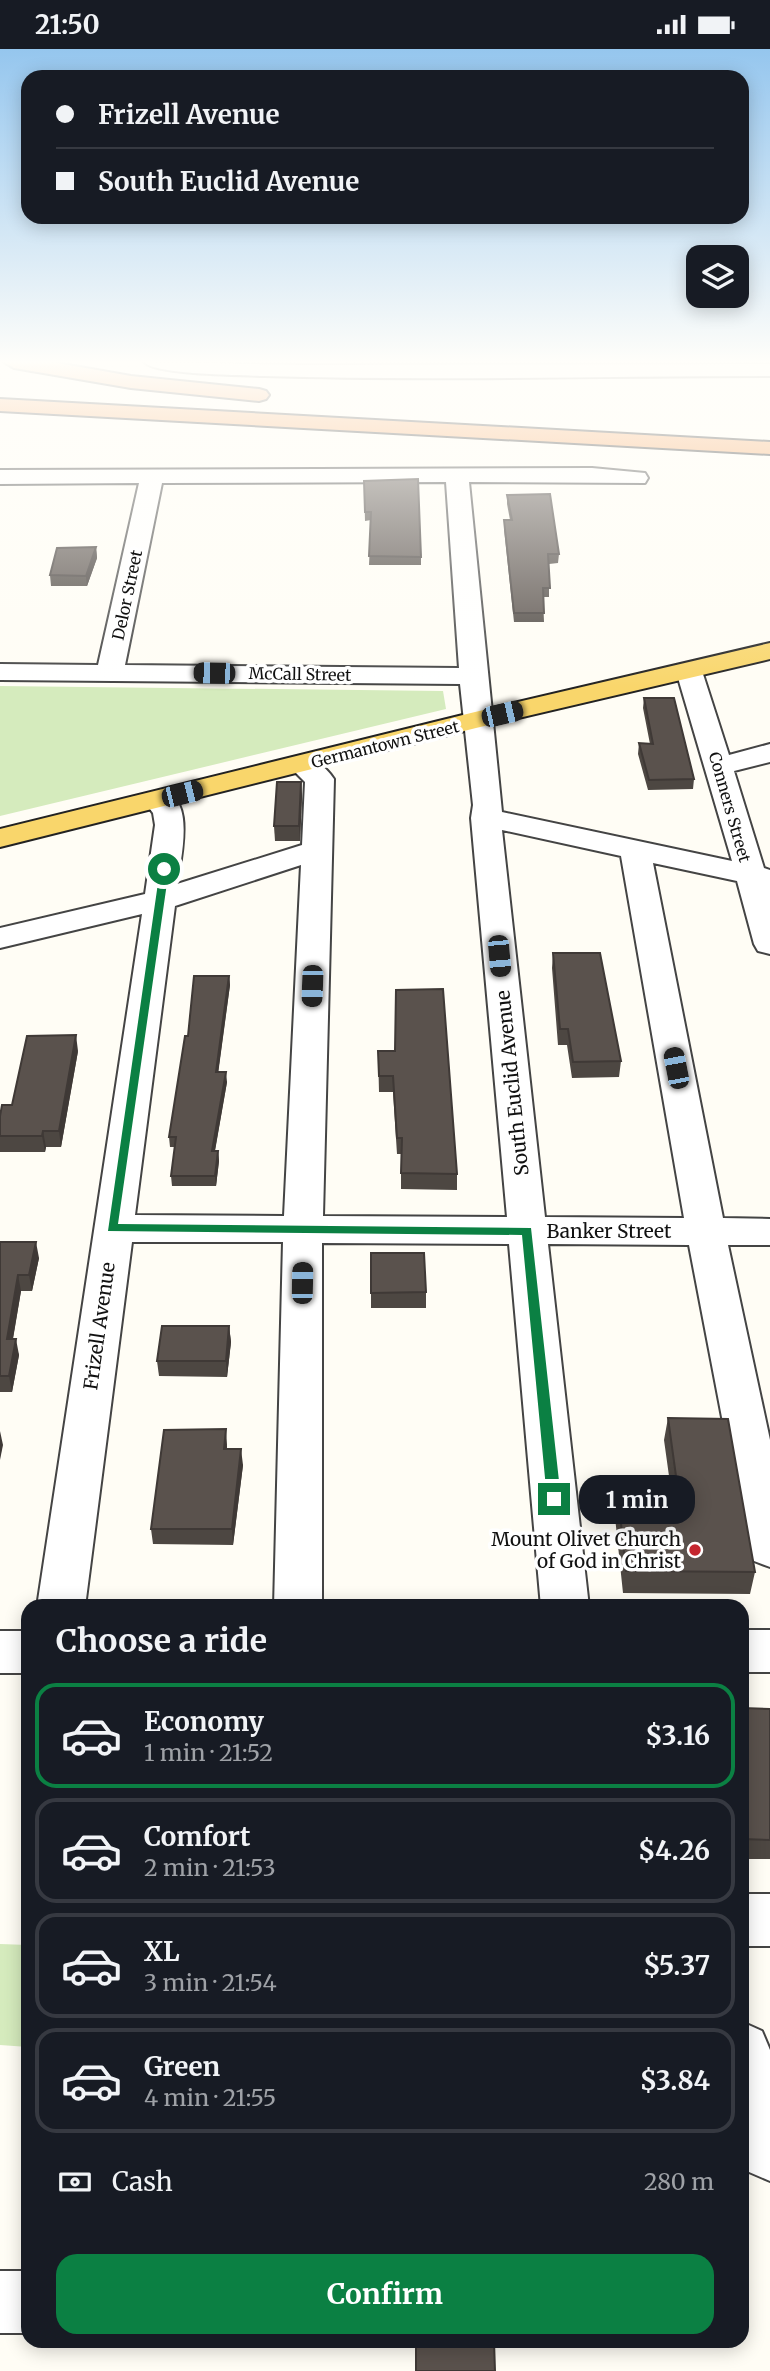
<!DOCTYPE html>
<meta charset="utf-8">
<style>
body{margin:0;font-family:Merriweather,serif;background:#242831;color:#f1f3f6;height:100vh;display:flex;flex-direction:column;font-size:26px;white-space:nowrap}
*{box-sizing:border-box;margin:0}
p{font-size:23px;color:#9ea1a6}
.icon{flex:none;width:38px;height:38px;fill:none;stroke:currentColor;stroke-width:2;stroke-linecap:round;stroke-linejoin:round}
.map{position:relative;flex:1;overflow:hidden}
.sheet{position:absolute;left:21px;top:1550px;width:728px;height:749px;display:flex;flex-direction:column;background:#171b24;border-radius:21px;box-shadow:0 4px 18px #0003}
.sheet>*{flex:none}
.guide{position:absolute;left:21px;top:21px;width:728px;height:154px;border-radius:21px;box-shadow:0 4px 18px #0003;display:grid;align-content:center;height:154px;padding:0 35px;background:#171b24}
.controls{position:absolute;left:686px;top:196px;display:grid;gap:14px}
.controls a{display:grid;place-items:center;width:63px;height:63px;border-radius:14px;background:#171b24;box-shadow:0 4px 18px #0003;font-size:35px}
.end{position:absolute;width:32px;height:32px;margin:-16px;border:9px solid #0b8043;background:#fff;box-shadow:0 0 0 4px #fff}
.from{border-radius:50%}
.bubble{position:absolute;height:49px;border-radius:21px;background:#171b24;box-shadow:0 4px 18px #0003;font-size:23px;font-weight:700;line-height:49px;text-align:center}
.car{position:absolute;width:21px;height:42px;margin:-21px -10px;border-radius:9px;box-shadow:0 0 5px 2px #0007;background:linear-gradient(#222 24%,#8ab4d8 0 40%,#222 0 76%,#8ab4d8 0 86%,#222 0)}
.guide b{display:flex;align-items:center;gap:24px;height:66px;font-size:26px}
.guide b+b{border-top:2px solid #363941}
.guide i{width:18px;height:18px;background:#f1f3f6}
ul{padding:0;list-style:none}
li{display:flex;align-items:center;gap:21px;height:105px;margin:0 14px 10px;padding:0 21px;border:4px solid #363941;border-radius:21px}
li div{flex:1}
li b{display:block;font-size:26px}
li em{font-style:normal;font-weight:700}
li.current{border-color:#0b8043}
li>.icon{width:63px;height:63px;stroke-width:1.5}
h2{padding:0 35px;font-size:32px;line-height:84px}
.pay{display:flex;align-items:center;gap:18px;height:77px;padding:0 35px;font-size:26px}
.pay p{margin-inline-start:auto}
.cta{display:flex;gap:14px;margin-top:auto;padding:14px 35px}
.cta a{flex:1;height:80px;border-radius:21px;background:#0b8043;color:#fff;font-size:28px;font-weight:700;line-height:80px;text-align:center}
.status{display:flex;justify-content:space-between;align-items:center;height:49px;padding:0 35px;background:#171b24;direction:ltr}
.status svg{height:19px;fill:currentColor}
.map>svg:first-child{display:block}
.green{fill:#d5ebbd}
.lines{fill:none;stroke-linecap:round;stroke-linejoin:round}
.minor-casing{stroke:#444;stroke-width:4}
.major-casing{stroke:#222;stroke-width:4}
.highway-casing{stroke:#222;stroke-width:4}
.minor{fill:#fff;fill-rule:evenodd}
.major{fill:#f9d66b;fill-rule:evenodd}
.highway{fill:#f5a25d;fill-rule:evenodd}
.wall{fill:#4d4742}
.shaded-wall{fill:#3f3936}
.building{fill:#5a524d;stroke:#3f3936;stroke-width:2}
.route{fill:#0b8043}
.poi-dot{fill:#c4262e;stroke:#fff;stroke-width:2.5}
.labels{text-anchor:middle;stroke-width:7;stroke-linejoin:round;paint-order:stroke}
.far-street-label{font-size:16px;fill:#111;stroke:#fff}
.street-label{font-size:19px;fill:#111;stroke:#fff}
.poi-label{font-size:19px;fill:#111;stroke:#fff;text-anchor:end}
</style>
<div class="status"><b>21:50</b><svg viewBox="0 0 49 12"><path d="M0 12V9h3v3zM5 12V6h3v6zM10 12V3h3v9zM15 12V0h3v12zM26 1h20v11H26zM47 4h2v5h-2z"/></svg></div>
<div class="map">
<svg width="770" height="2322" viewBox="0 0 770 2322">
<rect width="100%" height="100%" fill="#fffdf5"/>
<g class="green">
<path d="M0,637L443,642L446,660L0,767Z"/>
<path d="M0,1895L28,1896V1998L0,1996Z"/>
</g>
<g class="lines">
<defs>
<g id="minor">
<path d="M144,313L303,316L770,315V327C602,327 433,332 264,327C244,326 155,326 144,313Z"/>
<path d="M592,419L645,424L648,429L645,434L469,433L502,763L732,812L676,622L680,616L689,614L698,616L702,622L729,706L770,695V713L734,722L764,819L770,821V905L758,902L754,895L737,832L653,814L723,1169L770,1170V1196H728L770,1391V1518L754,1512L747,1499L689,1196L548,1195L589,1558H541L509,1195L322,1194V1558H274L283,1193H132L85,1558H37L142,865L0,899V879L145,845L155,776L153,764L143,751L148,745C200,732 181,808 177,835L302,796L305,733L288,716L292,710C309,706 324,715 334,730L323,1167L507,1168L471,769L473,756L460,635L0,631V615L98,616L139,434L0,435V421ZM446,433L459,619L125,616L162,434ZM502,781L621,807L684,1169L545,1168ZM301,816L284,1167L135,1166L175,857Z"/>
<rect x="742" y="1581" width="28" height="42"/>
<rect x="0" y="1582" width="28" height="42"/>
<rect x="742" y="1845" width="28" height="52"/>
<path d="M742,1973L762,1982L770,2001V2132L749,2123L742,2106Z"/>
<rect x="0" y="2222" width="28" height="62"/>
</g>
<path id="major" d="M770,594V610L476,679L0,798V780L475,663Z"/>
<g id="highway">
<path d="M4,313H52L131,327L259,340L266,342L269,346L266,350L259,352L131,339L14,319Z"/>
<path d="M0,350L770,393V405L0,362Z"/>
</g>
</defs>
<use href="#minor" class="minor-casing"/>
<use href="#major" class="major-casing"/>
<use href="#highway" class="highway-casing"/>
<use href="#minor" class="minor"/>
<use href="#major" class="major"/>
<use href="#highway" class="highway"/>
</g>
<g class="wall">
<path d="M364,432L421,508V516H369L371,471L365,472Z"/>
<path d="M507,446L559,505L558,514L549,515V548H543L544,573H514L504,480V471H510L507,455Z"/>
<path d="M96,498L97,509L87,537H51L50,526Z"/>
<path d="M644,649L694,730L693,740L648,741L638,705L639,694L650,695L643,659Z"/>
<path d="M301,733L302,747L300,792H275L274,777Z"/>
<path d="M553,904L621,1012L619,1028L572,1029L567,996H558L552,919Z"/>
<path d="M229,927L230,936L218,1023L227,1033L215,1102H218L219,1112L216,1137H172L171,1127L175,1098H170L169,1088L188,987Z"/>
<path d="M78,1002L61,1098H46L45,1103H0V1067Z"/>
<path d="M378,1002L457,1125V1141L401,1140V1105H397L393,1043H379Z"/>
<path d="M0,1193L39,1209L32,1242H21L13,1290L19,1306L12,1343H0Z"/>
<path d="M371,1204L426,1243V1259H371Z"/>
<path d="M229,1277L231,1293L227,1328L159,1327L157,1312Z"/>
<path d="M668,1369L755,1523L750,1545L623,1544L613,1449L616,1427H669L664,1391Z"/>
<path d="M227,1396V1400L243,1416L233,1496L153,1495L151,1480Z"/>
<path d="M742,1659L770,1660V1810H742Z"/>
</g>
<g class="shaded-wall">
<path d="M96,498L97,509L87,537L86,527Z"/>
<path d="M301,733L302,747L300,792L299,777Z"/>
<path d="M229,927L230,936L217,1033L216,1023Z"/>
<path d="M76,986L78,1002L61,1098L59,1082Z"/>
<path d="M226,1023L227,1033L213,1112L212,1102Z"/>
<path d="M43,1082L46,1098L45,1103L42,1087Z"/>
<path d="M218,1102L219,1112L216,1137L215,1127Z"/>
<path d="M36,1193L39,1209L32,1242L29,1226Z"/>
<path d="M18,1226L21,1242L10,1306L7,1290Z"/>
<path d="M229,1277L231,1293L227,1328L226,1312Z"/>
<path d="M16,1290L19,1306L12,1343L9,1327Z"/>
<path d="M226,1380L227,1396L225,1416L224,1400Z"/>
<path d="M0,1382L3,1396L0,1411Z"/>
<path d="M241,1400L243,1416L233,1496L232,1480Z"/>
</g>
<g class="building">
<path d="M418,430L421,508L369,507L371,463H365L364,432Z"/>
<path d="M550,445L559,505H548L550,539H543L544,564H514L504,471H512L507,446Z"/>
<path d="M96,498L86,527L50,526L57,499Z"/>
<path d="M644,649H674L694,730L649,731L639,694L653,695Z"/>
<path d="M277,733H301L299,777H274Z"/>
<path d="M553,904H600L621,1012L573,1013L568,980H560Z"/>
<path d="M194,927H229L216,1023H226L212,1102H218L215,1127H171L176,1088H169L185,987H188Z"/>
<path d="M443,940L457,1125L401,1124L402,1089H397L393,1027H379L378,1002H395L396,941Z"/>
<path d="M76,986L59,1082H43L42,1087H0V1067L2,1056H12L27,987Z"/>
<path d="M0,1193H36L29,1226H18L7,1290H16L9,1327H0Z"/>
<path d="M371,1204H424L426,1243L371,1244Z"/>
<path d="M162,1277H229L226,1312H157Z"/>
<path d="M668,1369L728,1370L755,1523L626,1522L616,1427H676Z"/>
<path d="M226,1380L224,1400H241L232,1480H151L164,1381Z"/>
<path d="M742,1659L770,1660V1791L742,1790Z"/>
<path d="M416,2292H494L495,2322H416Z"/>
</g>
<linearGradient id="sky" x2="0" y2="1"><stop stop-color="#95c6ee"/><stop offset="0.49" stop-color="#fffefa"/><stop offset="1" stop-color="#fffefa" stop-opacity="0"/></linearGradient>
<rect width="770" height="639" fill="url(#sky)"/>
<path class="route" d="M164,817L169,820L118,1175L531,1179L561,1450L559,1454H549L547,1450L522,1186L108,1182L160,820Z"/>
<circle class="poi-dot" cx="695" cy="1501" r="7"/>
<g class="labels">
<g class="far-street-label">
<text transform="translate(127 546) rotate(-78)" y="6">Delor Street</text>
<text transform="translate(300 625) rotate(1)" y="6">McCall Street</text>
<text transform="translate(385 695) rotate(-14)" y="6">Germantown Street</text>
<text transform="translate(730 758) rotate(74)" y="6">Conners Street</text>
</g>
<g class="street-label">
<text transform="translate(512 1034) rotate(-96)" y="7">South Euclid Avenue</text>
<text x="609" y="1189">Banker Street</text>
<text transform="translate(99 1277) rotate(-82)" y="7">Frizell Avenue</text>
</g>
<g class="poi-label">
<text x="681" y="1497">Mount Olivet Church<tspan x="681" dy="22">of God in Christ</tspan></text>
</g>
</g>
</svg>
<div class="controls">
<a><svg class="icon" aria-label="layers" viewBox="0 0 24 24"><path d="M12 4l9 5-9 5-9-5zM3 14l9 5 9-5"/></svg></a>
</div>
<i class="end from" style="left:164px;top:820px"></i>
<i class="end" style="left:554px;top:1450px"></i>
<div class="bubble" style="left:579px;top:1426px;width:116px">1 min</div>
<i class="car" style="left:214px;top:624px;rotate:271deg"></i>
<i class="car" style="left:502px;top:665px;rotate:77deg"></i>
<i class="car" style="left:182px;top:745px;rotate:76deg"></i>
<i class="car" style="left:499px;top:907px;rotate:175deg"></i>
<i class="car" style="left:312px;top:937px;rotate:182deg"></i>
<i class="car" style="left:676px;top:1019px;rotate:349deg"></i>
<i class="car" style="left:302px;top:1234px;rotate:1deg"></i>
<div class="guide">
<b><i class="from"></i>Frizell Avenue</b>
<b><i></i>South Euclid Avenue</b>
</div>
<section class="sheet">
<h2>Choose a ride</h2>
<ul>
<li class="current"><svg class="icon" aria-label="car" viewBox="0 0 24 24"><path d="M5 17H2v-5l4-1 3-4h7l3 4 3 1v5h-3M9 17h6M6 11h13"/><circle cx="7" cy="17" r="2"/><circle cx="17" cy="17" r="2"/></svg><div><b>Economy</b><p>1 min · 21:52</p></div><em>$3.16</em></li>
<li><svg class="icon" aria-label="car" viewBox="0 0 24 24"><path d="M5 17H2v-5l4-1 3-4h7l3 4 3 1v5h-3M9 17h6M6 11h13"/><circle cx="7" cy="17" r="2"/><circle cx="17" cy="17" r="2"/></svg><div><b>Comfort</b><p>2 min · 21:53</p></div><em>$4.26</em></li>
<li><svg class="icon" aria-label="car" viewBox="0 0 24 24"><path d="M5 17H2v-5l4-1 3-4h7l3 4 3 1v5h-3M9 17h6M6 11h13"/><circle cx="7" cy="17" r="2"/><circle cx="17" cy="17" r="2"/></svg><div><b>XL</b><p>3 min · 21:54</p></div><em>$5.37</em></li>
<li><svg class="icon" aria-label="car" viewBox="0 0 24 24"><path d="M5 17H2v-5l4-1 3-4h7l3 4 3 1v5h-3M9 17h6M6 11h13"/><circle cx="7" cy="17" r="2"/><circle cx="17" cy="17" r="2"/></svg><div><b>Green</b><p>4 min · 21:55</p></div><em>$3.84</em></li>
</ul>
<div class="pay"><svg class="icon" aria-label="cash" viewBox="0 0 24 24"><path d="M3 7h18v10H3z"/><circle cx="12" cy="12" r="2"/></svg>Cash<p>280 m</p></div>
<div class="cta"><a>Confirm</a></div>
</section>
</div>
